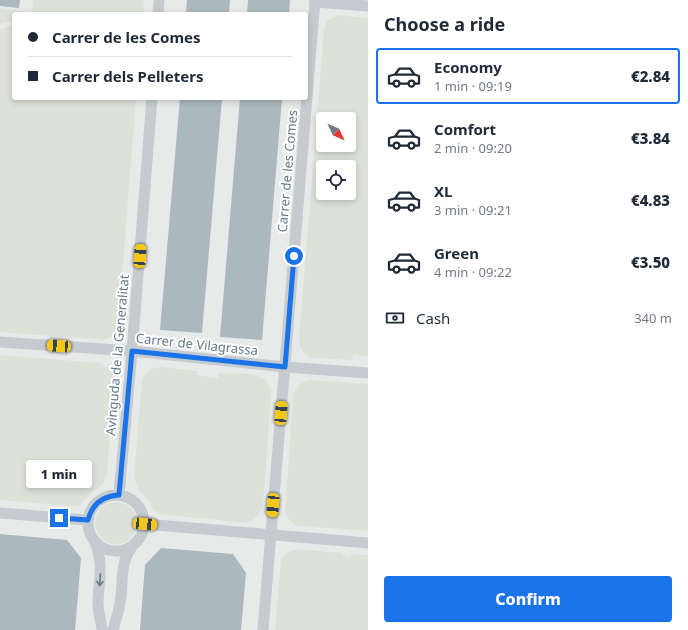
<!DOCTYPE html>
<meta charset="utf-8">
<style>
body{margin:0;font-family:"Noto Sans",sans-serif;background:#f2f2f3;color:#1f2937;height:100vh;display:flex;flex-direction:column;font-size:15px;white-space:nowrap}
*{box-sizing:border-box;margin:0}
p{font-size:13px;color:#747a83}
.icon{flex:none;width:22px;height:22px;fill:none;stroke:currentColor;stroke-width:2;stroke-linecap:round;stroke-linejoin:round}
.map{position:relative;flex:1;overflow:hidden}
.side{display:flex;flex-direction:column;background:#fff;width:320px}
.side>*{flex:none}
.hud{position:absolute;left:12px;top:12px;width:296px;height:88px;border-radius:4px;box-shadow:0 2px 6px #0003;display:grid;align-content:center;height:88px;padding:0 16px;background:#fff}
.needle{width:26px;rotate:134deg}
.tools{position:absolute;left:316px;top:112px;display:grid;gap:8px}
.tools a{display:grid;place-items:center;width:40px;height:40px;border-radius:4px;background:#fff;box-shadow:0 2px 6px #0003;font-size:20px}
.end{position:absolute;width:18px;height:18px;margin:-9px;border:5px solid #1a73e8;background:#fff;box-shadow:0 0 0 2px #fff}
.from{border-radius:50%}
.bubble{position:absolute;height:28px;border-radius:4px;background:#fff;box-shadow:0 2px 6px #0003;font-size:13px;font-weight:800;line-height:28px;text-align:center}
.car{position:absolute;width:12px;height:24px;margin:-12px -6px;border-radius:5px;box-shadow:0 0 3px 1px #0007;background:linear-gradient(#f5c518 24%,#345 0 40%,#f5c518 0 76%,#345 0 86%,#f5c518 0)}
.hud b{display:flex;align-items:center;gap:14px;height:38px;font-size:15px}
.hud b+b{border-top:1px solid #e0e1e3}
.hud i{width:10px;height:10px;background:#1f2937}
ul{padding:0;list-style:none}
li{display:flex;align-items:center;gap:12px;height:56px;margin:0 8px 6px;padding:0 8px;border:2px solid transparent;border-radius:4px}
li div{flex:1}
li b{display:block;font-size:15px}
li em{font-style:normal;font-weight:800}
li.selected{border-color:#1a73e8}
li>.icon{width:36px;height:36px;stroke-width:1.5}
h2{padding:0 16px;font-size:18px;line-height:48px}
.pay{display:flex;align-items:center;gap:10px;height:44px;padding:0 16px;font-size:15px}
.pay p{margin-inline-start:auto}
.button{display:flex;gap:8px;margin-top:auto;padding:8px 16px}
.button a{flex:1;height:46px;border-radius:4px;background:#1a73e8;color:#fff;font-size:16px;font-weight:800;line-height:46px;text-align:center}
main{display:flex;flex:1;min-height:0}
.map>svg:first-child{display:block}
.built{fill:#e8eae9;fill-rule:evenodd}
.green{fill:#dde2d8;fill-rule:evenodd}
.building{fill:#abb8bd}
.lines{fill:none;stroke-linecap:round;stroke-linejoin:round}
.minor{stroke:#c5cbce;stroke-width:11}
.oneway{stroke:#627a86}
.route{stroke:#1a73e8;stroke-width:5}
.labels{text-anchor:middle;stroke-width:4;stroke-linejoin:round;paint-order:stroke}
.street-label{font-size:13px;fill:#627a86;stroke:#fff}
</style>
<main>
<div class="map">
<svg width="368" height="630" viewBox="0 0 368 630">
<rect width="100%" height="100%" fill="#fafaf8"/>
<path class="built" d="M0,0H368V630H0ZM14,14H306V98H14ZM323,119H349V145H323ZM323,167H349V193H323Z"/>
<g class="green">
<path d="M33,0H144L143,14H32Z"/>
<path d="M0,8L29,12V14H14V20L0,24Z"/>
<path d="M338,15L368,18V356L353,355L352,360L312,358C303,354 300,349 299,340L324,30L327,21ZM323,119H349V145H323ZM323,167H349V193H323Z"/>
<path d="M14,25V98H136L118,327C114,335 110,339 102,340L0,332V29Z"/>
<path d="M0,355L100,363L111,369L114,378L107,475L103,484L100,487L93,491L80,505L72,506L0,500Z"/>
<path d="M161,367L197,371V375L218,378L219,373C238,374 272,369 271,396L263,506C260,515 255,520 246,523L159,514L152,508L148,500L138,489L134,477L142,379L150,369Z"/>
<path d="M310,380L368,384V531L298,526C291,523 287,519 285,511L293,396C296,386 301,382 310,380Z"/>
<circle cx="116" cy="523" r="21"/>
<path d="M297,549L343,553V556L351,557V554L368,555V630H275L281,559L286,553Z"/>
</g>
<g class="building">
<path d="M0,0H20L19,8L0,6Z"/>
<path d="M187,0H230L229,14H186Z"/>
<path d="M248,0H290L289,14H247Z"/>
<path d="M180,98H222L202,333L160,330Z"/>
<path d="M240,98H282L262,340L220,337Z"/>
<path d="M0,534L67,540L81,558L75,630H0Z"/>
<path d="M161,548L233,554L246,573L241,630H140L145,565Z"/>
</g>
<g class="lines">
<g class="minor">
<path d="M315,2L368,6"/>
<path d="M158,14L159,0"/>
<path d="M0,342L132,351L285,367L368,373"/>
<circle cx="116" cy="523" r="28"/>
<path d="M119,495L132,351L152,98"/>
<path d="M0,513L88,520"/>
<path d="M145,524L368,543"/>
<path d="M95,542C104,565 99,579 98,602C98,611 101,621 102,630"/>
<path d="M113,630C115,621 119,612 120,602C124,583 119,565 131,548"/>
<path d="M263,630L315,0"/>
</g>
</g>
<defs><path id="oneway-shaft" d="M-6 0H5M1.5-3L5.5 0L1.5 3" fill="none" stroke-width="1.6" stroke-linecap="round" stroke-linejoin="round"/></defs>
<use class="oneway" href="#oneway-shaft" transform="translate(100 580) rotate(93)"/>
<g class="lines">
<path class="route" d="M59,518L88,520C92,504 102,496 119,495L132,351L285,367L294,256"/>
</g>
<g class="labels">
<g class="street-label">
<text transform="translate(287 171) rotate(-85)" y="5">Carrer de les Comes</text>
<text transform="translate(197 344) rotate(6)" y="5">Carrer de Vilagrassa</text>
<text transform="translate(117 355) rotate(-85)" y="5">Avinguda de la Generalitat</text>
</g>
</g>
</svg>
<div class="tools">
<a><svg class="needle" viewBox="-14 -14 28 28"><path d="M0-13l5 13h-10z" fill="#e53935"/><path d="M0 13l5-13h-10z" fill="#747a83"/></svg></a>
<a><svg class="icon" aria-label="locate" viewBox="0 0 24 24"><circle cx="12" cy="12" r="6"/><path d="M12 2v4M12 18v4M2 12h4M18 12h4"/></svg></a>
</div>
<i class="end from" style="left:294px;top:256px"></i>
<i class="end" style="left:59px;top:518px"></i>
<div class="bubble" style="left:26px;top:460px;width:66px">1 min</div>
<i class="car" style="left:140px;top:256px;rotate:4deg"></i>
<i class="car" style="left:59px;top:346px;rotate:274deg"></i>
<i class="car" style="left:281px;top:413px;rotate:5deg"></i>
<i class="car" style="left:273px;top:505px;rotate:185deg"></i>
<i class="car" style="left:145px;top:524px;rotate:95deg"></i>
<div class="hud">
<b><i class="from"></i>Carrer de les Comes</b>
<b><i></i>Carrer dels Pelleters</b>
</div>
</div>
<section class="side">
<h2>Choose a ride</h2>
<ul>
<li class="selected"><svg class="icon" aria-label="car" viewBox="0 0 24 24"><path d="M5 17H2v-5l4-1 3-4h7l3 4 3 1v5h-3M9 17h6M6 11h13"/><circle cx="7" cy="17" r="2"/><circle cx="17" cy="17" r="2"/></svg><div><b>Economy</b><p>1 min · 09:19</p></div><em>€2.84</em></li>
<li><svg class="icon" aria-label="car" viewBox="0 0 24 24"><path d="M5 17H2v-5l4-1 3-4h7l3 4 3 1v5h-3M9 17h6M6 11h13"/><circle cx="7" cy="17" r="2"/><circle cx="17" cy="17" r="2"/></svg><div><b>Comfort</b><p>2 min · 09:20</p></div><em>€3.84</em></li>
<li><svg class="icon" aria-label="car" viewBox="0 0 24 24"><path d="M5 17H2v-5l4-1 3-4h7l3 4 3 1v5h-3M9 17h6M6 11h13"/><circle cx="7" cy="17" r="2"/><circle cx="17" cy="17" r="2"/></svg><div><b>XL</b><p>3 min · 09:21</p></div><em>€4.83</em></li>
<li><svg class="icon" aria-label="car" viewBox="0 0 24 24"><path d="M5 17H2v-5l4-1 3-4h7l3 4 3 1v5h-3M9 17h6M6 11h13"/><circle cx="7" cy="17" r="2"/><circle cx="17" cy="17" r="2"/></svg><div><b>Green</b><p>4 min · 09:22</p></div><em>€3.50</em></li>
</ul>
<div class="pay"><svg class="icon" aria-label="cash" viewBox="0 0 24 24"><path d="M3 7h18v10H3z"/><circle cx="12" cy="12" r="2"/></svg>Cash<p>340 m</p></div>
<div class="button"><a>Confirm</a></div>
</section>
</main>
